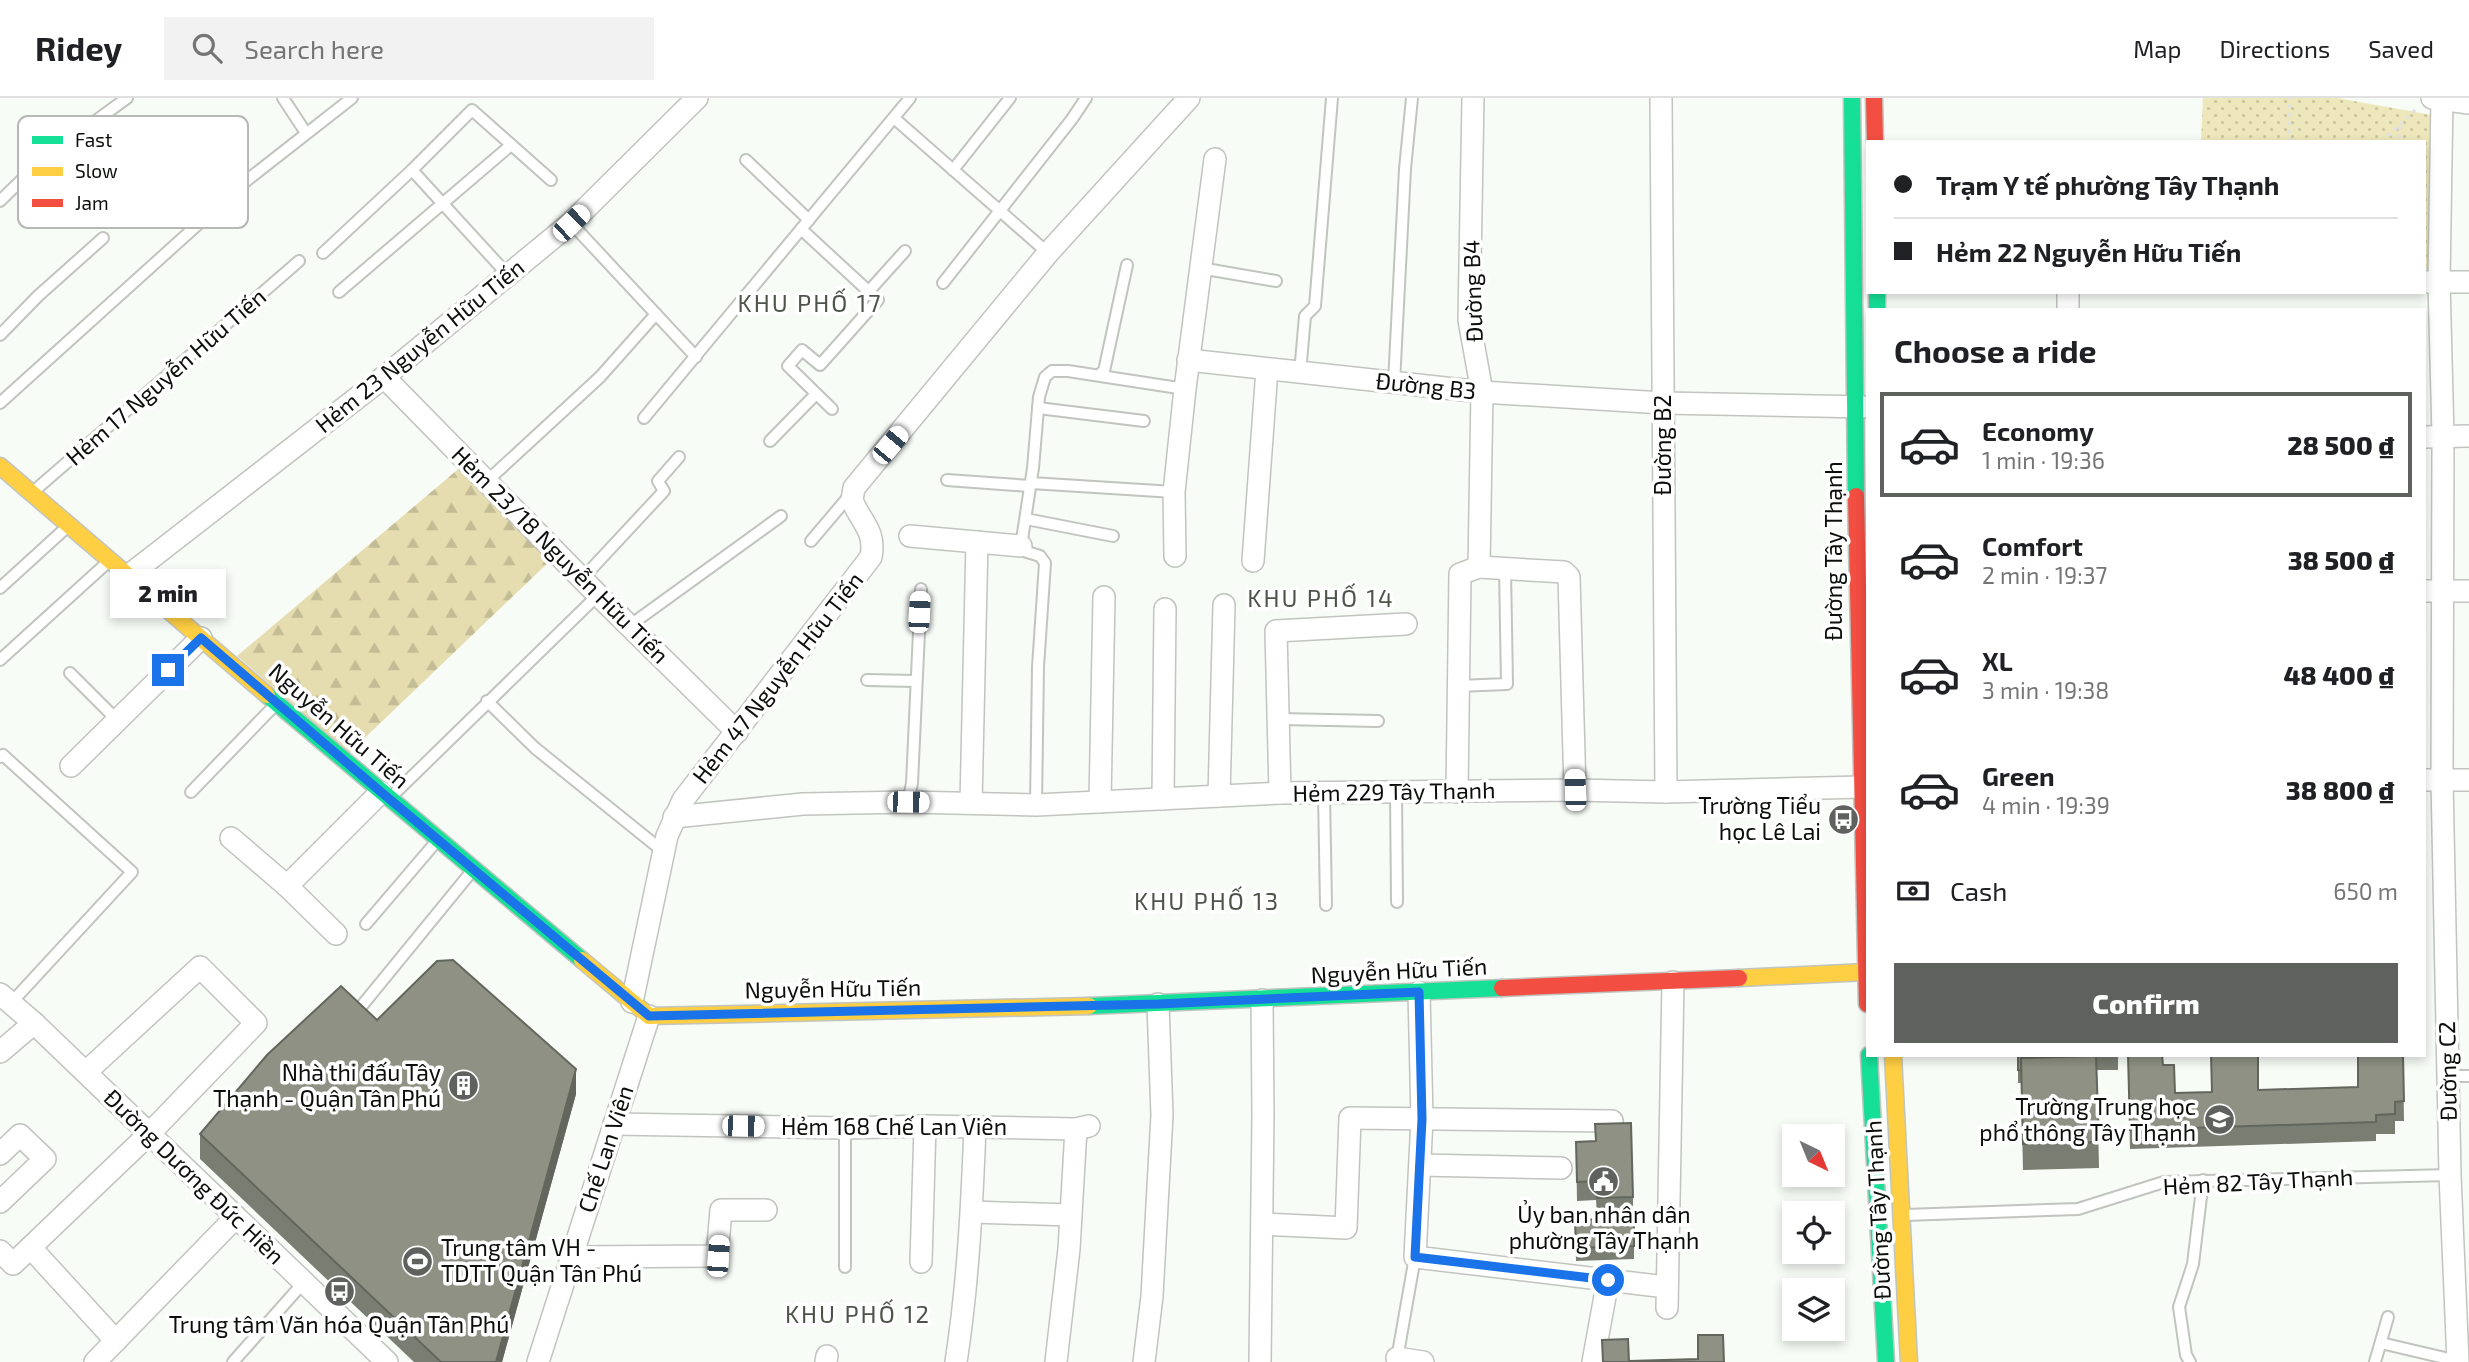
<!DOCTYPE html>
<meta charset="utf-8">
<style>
body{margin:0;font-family:"Exo 2",sans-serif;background:#f2f2f2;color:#202124;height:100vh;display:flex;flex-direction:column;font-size:26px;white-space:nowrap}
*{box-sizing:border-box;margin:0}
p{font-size:23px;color:#757577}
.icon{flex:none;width:38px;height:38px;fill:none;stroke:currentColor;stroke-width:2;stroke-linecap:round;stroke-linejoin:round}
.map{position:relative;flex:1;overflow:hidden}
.details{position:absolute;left:1866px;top:210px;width:560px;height:749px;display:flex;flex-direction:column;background:#fff;border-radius:0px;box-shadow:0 4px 10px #0003}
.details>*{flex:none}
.hud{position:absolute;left:1866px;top:42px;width:560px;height:154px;border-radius:0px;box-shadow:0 4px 10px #0003;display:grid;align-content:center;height:154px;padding:0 28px;background:#fff}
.needle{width:46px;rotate:137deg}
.controls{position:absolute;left:1782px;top:1026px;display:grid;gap:14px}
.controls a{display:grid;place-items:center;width:63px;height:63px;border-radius:0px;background:#fff;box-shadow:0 4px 10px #0003;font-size:35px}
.end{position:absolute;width:32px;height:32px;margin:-16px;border:9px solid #1a73e8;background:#fff;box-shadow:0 0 0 4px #fff}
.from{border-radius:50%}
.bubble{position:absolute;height:49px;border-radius:0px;background:#fff;box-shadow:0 4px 10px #0003;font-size:23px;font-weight:800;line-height:49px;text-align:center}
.car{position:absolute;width:21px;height:42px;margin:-21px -10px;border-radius:9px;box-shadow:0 0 5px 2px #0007;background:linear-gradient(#fff 24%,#345 0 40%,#fff 0 76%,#345 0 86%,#fff 0)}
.hud b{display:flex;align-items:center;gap:24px;height:66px;font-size:26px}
.hud b+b{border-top:2px solid #e0e0e0}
.hud i{width:18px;height:18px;background:#202124}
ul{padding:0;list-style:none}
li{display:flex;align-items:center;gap:21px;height:105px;margin:0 14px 10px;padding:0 14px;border:4px solid transparent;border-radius:0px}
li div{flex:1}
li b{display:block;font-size:26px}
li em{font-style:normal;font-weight:800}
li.selected{border-color:#5e615d}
li>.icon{width:63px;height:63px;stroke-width:1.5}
h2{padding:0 28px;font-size:32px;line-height:84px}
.pay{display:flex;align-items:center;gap:18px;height:77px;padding:0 28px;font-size:26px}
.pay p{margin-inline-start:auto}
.primary-button{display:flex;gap:14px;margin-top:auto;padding:14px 28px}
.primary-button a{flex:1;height:80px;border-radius:0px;background:#5e615d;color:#fff;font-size:28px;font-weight:800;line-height:80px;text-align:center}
header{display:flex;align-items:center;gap:42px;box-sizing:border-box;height:98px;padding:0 35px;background:#fff;border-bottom:2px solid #e0e0e0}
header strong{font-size:33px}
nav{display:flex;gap:38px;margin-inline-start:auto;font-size:24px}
.search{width:490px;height:63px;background:#f2f2f2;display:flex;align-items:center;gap:18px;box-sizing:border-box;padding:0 24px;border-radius:0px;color:#757577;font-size:26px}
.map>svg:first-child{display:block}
.grass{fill:url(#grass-dots)}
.forest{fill:url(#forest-firs)}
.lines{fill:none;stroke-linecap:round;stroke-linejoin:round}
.lane-casing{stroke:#c1c4bf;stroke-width:14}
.street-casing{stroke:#c1c4bf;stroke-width:24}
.fast-casing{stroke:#c1c4bf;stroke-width:19}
.slow-casing{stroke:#c1c4bf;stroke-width:19}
.jam-casing{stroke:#c1c4bf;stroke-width:19}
.path{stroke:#e1e2e1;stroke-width:3.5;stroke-dasharray:3.5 5;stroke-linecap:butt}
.lane{stroke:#fefffe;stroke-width:10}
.street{stroke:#fefffe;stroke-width:21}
.fast{stroke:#16e098;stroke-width:16}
.slow{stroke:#ffcf43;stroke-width:16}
.jam{stroke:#f24e42;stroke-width:16}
.wall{fill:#7a7d72}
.shaded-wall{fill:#63665c}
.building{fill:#8e9184;stroke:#63665c;stroke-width:2}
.route{stroke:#1a73e8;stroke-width:9}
.labels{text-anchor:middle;stroke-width:7;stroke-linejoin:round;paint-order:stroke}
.street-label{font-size:23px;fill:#0b0e0a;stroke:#fff}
.poi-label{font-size:23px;fill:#0b0e0a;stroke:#fff;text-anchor:end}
.neighbourhood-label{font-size:24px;letter-spacing:2px;fill:#4d554b;stroke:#fff}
.key{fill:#fff;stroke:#b6b7b6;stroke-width:2}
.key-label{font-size:19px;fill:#0b0e0a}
</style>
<header>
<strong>Ridey</strong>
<div class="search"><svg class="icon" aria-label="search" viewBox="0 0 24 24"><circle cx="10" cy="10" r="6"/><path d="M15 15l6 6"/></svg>Search here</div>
<nav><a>Map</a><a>Directions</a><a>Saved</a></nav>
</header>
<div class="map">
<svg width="2469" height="1264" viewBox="0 0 2469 1264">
<defs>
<pattern id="grass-dots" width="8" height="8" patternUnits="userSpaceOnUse" patternTransform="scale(1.75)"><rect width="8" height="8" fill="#eee7bb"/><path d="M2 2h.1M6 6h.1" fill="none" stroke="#cbc59f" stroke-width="1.8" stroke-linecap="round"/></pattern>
<pattern id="forest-firs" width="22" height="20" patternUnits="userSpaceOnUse" patternTransform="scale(1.75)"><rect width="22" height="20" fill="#e5ddaf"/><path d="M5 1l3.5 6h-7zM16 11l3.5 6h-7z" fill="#c3bc95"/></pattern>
</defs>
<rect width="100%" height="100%" fill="#f8fcf7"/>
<path class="grass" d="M2203,0H2337L2432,17L2430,171H2424V44H2201Z"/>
<path class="forest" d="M462,368L553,460L349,655L237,558Z"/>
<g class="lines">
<defs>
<g id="lane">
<path d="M283,0L306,35"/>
<path d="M894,20L1048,155"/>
<path d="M746,62L809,122"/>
<path d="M953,72L1010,0"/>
<path d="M0,103L42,62L127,0"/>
<path d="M571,125L696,259"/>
<path d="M801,131L878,202L820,267L802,252L788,268L832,311"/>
<path d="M323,155L412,72"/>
<path d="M1200,170L1276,183"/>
<path d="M508,177L412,72L472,12L551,82"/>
<path d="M943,185L1072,21L1086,0"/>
<path d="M869,193L905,153"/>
<path d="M339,194L511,47"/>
<path d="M0,237L38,198L103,140"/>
<path d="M1300,275L1305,218L1315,208L1332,0"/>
<path d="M1099,277L1104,273L1127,167"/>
<path d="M1394,285L1405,71L1412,0"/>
<path d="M0,305L246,83L352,0"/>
<path d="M1038,310L1144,323"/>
<path d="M644,320L910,0"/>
<path d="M770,343L816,296"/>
<path d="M947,382L1030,388"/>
<path d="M486,384L600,279L656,216"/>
<path d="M1031,385L1174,394"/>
<path d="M34,393L299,163"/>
<path d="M1026,421L1113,438"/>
<path d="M811,443L850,397"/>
<path d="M582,481L664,393L658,383L679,359"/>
<path d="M0,490L67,429"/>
<path d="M629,528L781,418"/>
<path d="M0,562L108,464"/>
<path d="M70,575L117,622"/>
<path d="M867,582L916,583"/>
<path d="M1458,588L1507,586L1505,471"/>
<path d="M487,603L535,650L664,754"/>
<path d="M1279,621L1378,623"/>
<path d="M0,659L3,657L132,774L11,905"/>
<path d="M191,694L275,607"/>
<path d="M1396,694L1397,804"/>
<path d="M1324,695L1326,807"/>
<path d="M391,699L598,497"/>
<path d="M908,704L912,685L921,491"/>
<path d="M1036,707L1038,569L1045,465L1040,458L1024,453L1021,448L1033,370L1039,299L1045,279L1052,273H1068L1185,291"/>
<path d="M366,826L436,744"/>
<path d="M360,910L472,773"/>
<path d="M2448,978H2469"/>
<path d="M1905,1117L2078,1111L2164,1084L2450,1077"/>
<path d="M845,1169V1030"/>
<path d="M2381,1245L2458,1263"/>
<path d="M1397,1261L1415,1159"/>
<path d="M233,1264L304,1184"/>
<path d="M2190,1264L2186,1257L2179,1209L2193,1166L2203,1082"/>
<path d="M2375,1264L2388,1219"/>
</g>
<g id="street">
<path d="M1473,0L1469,222L1482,294L1479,469"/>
<path d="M1661,0L1666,694"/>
<path d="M2432,0L2469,5"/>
<path d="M2442,0L2439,184L2443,338L2442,682L2450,1077L2458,1264"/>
<path d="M2424,184H2469"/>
<path d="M2068,194V212"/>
<path d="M1188,262L1482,294L1663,305L1867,309"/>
<path d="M384,279L598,497L737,634"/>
<path d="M2424,339L2469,338"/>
<path d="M910,438L1021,448"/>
<path d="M1175,458L1174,394L1185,291L1215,61"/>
<path d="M1253,463L1267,271"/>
<path d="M128,478L384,279L571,125L697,0"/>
<path d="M2424,493H2469"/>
<path d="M71,668L201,540"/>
<path d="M2424,682H2469"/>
<path d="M1457,694L1460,476L1479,469L1564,474L1569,479L1575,692"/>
<path d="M1280,695L1276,533L1406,526"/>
<path d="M1219,698L1224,507"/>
<path d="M1163,701L1165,511"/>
<path d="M1100,704L1104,499"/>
<path d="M971,705L977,444"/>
<path d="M674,719L803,706L908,704L1036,707L1280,695L1575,692L1666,694L1861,689"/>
<path d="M231,740L287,788L336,836"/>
<path d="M287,788L381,694"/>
<path d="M1419,894L1422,1021L1415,1159L1666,1189"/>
<path d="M0,896L34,925L387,1264"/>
<path d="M632,904L667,738L683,702L871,459C876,432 861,425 852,402L854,390L1048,155L1189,0"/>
<path d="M0,954L34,925"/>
<path d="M614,1026L845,1030L925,1028L1076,1031L1089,1028"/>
<path d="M0,1056L20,1037L45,1061L0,1104"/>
<path d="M1420,1067L1561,1070"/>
<path d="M972,1114L1071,1117"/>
<path d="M1262,1126L1346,1130L1350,1020L1612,1023"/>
<path d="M31,1150L116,1243"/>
<path d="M0,1153L13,1166L149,1036L256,925L200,869L86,974"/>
<path d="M572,1159L717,1158L721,1112H766"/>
<path d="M921,1164L925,1028"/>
<path d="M1667,1210L1673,884"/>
<path d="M1397,1260L1423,1264"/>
<path d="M95,1264L236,1119"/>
<path d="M538,1264L649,918"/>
<path d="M826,1264L827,1258"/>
<path d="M956,1264C968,1186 972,1108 975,1028"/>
<path d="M1056,1264L1069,1151L1076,1031"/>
<path d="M1144,1264L1152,1198L1162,1017L1158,906"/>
<path d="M1260,1264L1263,1017L1262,902"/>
<path d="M1593,1264L1608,1182"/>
</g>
<g id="fast">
<path d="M1852,0L1856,398"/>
<path d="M1877,194V212"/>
<path d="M267,597L582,862"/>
<path d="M1089,908L1502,890"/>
<path d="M1869,957L1886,1264"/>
</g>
<g id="slow">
<path d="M0,368L267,597"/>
<path d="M582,862L649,918L1089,908"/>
<path d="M1739,880L1867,874"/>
<path d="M1893,957L1909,1264"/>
</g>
<g id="jam">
<path d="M1874,0L1875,44"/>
<path d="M1856,398L1867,906"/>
<path d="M1502,890L1739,880"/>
</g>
</defs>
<use href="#lane" class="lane-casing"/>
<use href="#street" class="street-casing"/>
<use href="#fast" class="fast-casing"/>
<use href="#slow" class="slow-casing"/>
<use href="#jam" class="jam-casing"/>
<g class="path">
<path d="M2400,28V44"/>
<path d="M2289,44V0"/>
<path d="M2382,44L2416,11"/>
</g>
<use href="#lane" class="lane"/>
<use href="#street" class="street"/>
<use href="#fast" class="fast"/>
<use href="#slow" class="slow"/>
<use href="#jam" class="jam"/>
</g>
<g class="wall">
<path d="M377,922L576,996L502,1264H414L200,1061V1036Z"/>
<path d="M2067,957H2118V972H2097L2099,1070L2023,1072L2021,985H2018V958L2061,959H2067Z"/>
<path d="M2128,957H2174V959H2162L2163,967L2175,995L2358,989L2403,957L2404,1023H2395V1036H2376V1043L2130,1051Z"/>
<path d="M1576,1044L1633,1099V1118L1597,1119L1596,1102L1577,1103Z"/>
<path d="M1634,1120V1161L1576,1163L1575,1122Z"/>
</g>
<path class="shaded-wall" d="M576,971V996L502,1264H496Z"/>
<g class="building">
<path d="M453,862L576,971L496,1264H441L200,1036L267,957L341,888L377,922L437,863Z"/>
<path d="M2061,957V959L2021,960V972H2018V958Z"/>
<path d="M2128,957H2162L2163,967H2174L2175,995L2212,994L2211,957H2258V992L2358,989V957H2403L2404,1003L2395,1004V1016L2376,1017V1024L2130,1032Z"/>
<path d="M2096,958L2099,1044L2023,1046L2021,960Z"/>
<path d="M1631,1025L1633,1099L1597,1100L1596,1083L1577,1084L1576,1044L1596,1043L1595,1026Z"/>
<path d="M1634,1120V1148L1576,1150L1575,1122Z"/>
<path d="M1698,1237H1723L1724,1264H1603L1602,1242L1628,1241L1629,1263L1698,1261Z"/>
</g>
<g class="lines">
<path class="route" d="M168,572L201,540L381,694L649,918L1158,906L1419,894L1422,1021L1415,1159L1608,1182"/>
</g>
<defs>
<symbol id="bus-disc" viewBox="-11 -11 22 22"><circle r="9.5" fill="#5e615d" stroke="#fff"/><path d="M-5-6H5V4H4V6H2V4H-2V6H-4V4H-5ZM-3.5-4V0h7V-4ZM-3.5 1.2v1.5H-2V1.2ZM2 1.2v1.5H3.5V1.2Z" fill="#fff"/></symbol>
<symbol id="building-disc" viewBox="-11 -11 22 22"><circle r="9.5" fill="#5e615d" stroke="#fff"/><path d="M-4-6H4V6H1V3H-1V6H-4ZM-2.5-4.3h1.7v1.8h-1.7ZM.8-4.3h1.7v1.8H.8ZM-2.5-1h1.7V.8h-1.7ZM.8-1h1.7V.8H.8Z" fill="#fff"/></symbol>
<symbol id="school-disc" viewBox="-11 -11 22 22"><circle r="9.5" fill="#5e615d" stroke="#fff"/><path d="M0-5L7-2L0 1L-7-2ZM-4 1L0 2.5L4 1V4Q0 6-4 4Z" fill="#fff"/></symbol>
<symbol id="civic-disc" viewBox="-11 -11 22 22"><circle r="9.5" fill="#5e615d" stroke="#fff"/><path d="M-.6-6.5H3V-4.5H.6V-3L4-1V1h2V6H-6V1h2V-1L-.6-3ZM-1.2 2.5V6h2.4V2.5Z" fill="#fff"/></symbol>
<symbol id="stadium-disc" viewBox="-11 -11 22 22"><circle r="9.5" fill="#5e615d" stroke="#fff"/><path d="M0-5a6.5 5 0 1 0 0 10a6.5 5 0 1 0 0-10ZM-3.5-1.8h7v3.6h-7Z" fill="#fff"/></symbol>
</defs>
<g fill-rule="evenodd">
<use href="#bus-disc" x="1826" y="704" width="35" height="35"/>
<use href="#building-disc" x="446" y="970" width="35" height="35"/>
<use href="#school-disc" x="2202" y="1004" width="35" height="35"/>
<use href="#civic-disc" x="1586" y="1066" width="35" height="35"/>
<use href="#stadium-disc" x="400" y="1146" width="35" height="35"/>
<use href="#bus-disc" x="322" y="1176" width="35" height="35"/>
</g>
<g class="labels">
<g class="street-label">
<text transform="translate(1473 193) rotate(-92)" y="8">Đường B4</text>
<text transform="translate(420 248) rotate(-39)" y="8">Hẻm 23 Nguyễn Hữu Tiến</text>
<text transform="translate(166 279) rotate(-41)" y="8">Hẻm 17 Nguyễn Hữu Tiến</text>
<text transform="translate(1426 288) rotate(6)" y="8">Đường B3</text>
<text transform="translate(1663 347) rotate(-90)" y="8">Đường B2</text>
<text transform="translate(1834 453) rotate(-90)" y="8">Đường Tây Thạnh</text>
<text transform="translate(560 457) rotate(45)" y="8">Hẻm 23/18 Nguyễn Hữu Tiến</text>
<text transform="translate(778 580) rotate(-52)" y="8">Hẻm 47 Nguyễn Hữu Tiến</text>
<text transform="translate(339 628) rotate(41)" y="8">Nguyễn Hữu Tiến</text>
<text transform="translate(1394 694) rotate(-1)" y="8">Hẻm 229 Tây Thạnh</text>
<text transform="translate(1399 873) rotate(-3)" y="8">Nguyễn Hữu Tiến</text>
<text transform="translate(833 891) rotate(-1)" y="8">Nguyễn Hữu Tiến</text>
<text transform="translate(2448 973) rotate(-91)" y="8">Đường C2</text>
<text x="894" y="1037">Hẻm 168 Chế Lan Viên</text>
<text transform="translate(606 1051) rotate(-72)" y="8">Chế Lan Viên</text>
<text transform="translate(194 1079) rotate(44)" y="8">Đường Dương Đức Hiền</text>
<text transform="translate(2258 1084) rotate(-3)" y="8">Hẻm 82 Tây Thạnh</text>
<text transform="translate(1878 1112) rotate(-93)" y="8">Đường Tây Thạnh</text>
</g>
<g class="poi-label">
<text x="1821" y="716">Trường Tiểu<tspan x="1821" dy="26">học Lê Lai</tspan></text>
<text x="441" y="983">Nhà thi đấu Tây<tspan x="441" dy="26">Thạnh - Quận Tân Phú</tspan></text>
<text x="2196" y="1017">Trường Trung học<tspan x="2196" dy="26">phổ thông Tây Thạnh</tspan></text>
<text x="1604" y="1125" text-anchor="middle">Ủy ban nhân dân<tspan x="1604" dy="26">phường Tây Thạnh</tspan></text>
<text x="441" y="1158" text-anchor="start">Trung tâm VH -<tspan x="441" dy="26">TDTT Quận Tân Phú</tspan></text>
<text x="339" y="1235" text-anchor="middle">Trung tâm Văn hóa Quận Tân Phú</text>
</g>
<g class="neighbourhood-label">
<text x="810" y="214">KHU PHỐ 17</text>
<text x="1321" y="509">KHU PHỐ 14</text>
<text x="1207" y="812">KHU PHỐ 13</text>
<text x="858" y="1225">KHU PHỐ 12</text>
</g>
</g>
<rect x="18" y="18" width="230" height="112" rx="10" class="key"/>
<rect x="32" y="38" width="31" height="8" fill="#16e098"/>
<rect x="32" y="69" width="31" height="9" fill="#ffcf43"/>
<rect x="32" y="101" width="31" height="8" fill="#f24e42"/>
<g class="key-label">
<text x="75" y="49">Fast</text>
<text x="75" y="80">Slow</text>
<text x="75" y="112">Jam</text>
</g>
</svg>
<div class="controls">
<a><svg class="needle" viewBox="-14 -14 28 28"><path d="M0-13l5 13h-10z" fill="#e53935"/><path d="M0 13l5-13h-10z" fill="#757577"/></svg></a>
<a><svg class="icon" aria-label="locate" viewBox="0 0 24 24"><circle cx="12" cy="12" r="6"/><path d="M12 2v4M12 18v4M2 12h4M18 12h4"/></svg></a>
<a><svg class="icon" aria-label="layers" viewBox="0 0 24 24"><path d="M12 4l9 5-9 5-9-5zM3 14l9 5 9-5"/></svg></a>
</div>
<i class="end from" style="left:1608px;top:1182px"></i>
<i class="end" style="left:168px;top:572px"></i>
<div class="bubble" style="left:110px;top:471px;width:116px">2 min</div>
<i class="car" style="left:571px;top:125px;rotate:46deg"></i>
<i class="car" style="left:890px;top:347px;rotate:40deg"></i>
<i class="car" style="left:919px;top:514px;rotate:3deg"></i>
<i class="car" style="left:1575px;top:692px;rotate:358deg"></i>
<i class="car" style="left:908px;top:704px;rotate:91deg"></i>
<i class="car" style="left:743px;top:1028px;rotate:91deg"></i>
<i class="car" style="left:718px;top:1158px;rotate:4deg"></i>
<div class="hud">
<b><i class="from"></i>Trạm Y tế phường Tây Thạnh</b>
<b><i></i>Hẻm 22 Nguyễn Hữu Tiến</b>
</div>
<section class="details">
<h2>Choose a ride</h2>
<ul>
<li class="selected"><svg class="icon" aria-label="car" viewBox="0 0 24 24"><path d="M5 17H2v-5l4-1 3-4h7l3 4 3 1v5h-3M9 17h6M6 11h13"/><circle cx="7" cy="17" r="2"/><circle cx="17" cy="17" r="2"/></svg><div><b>Economy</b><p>1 min · 19:36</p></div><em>28 500 ₫</em></li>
<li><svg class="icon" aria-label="car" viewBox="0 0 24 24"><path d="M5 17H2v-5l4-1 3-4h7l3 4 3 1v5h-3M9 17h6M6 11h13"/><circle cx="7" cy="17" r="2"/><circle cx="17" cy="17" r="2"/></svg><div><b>Comfort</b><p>2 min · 19:37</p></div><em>38 500 ₫</em></li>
<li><svg class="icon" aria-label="car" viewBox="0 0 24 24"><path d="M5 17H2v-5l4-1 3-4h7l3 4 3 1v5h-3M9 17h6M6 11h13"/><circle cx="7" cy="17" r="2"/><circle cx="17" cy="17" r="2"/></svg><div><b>XL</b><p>3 min · 19:38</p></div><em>48 400 ₫</em></li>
<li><svg class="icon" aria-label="car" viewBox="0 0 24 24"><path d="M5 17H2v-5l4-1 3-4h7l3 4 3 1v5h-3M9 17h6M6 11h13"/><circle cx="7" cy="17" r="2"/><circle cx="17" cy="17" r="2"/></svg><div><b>Green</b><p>4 min · 19:39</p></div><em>38 800 ₫</em></li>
</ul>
<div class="pay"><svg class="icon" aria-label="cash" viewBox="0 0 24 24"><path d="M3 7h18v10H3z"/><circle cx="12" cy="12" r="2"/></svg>Cash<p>650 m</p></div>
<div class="primary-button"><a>Confirm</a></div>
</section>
</div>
